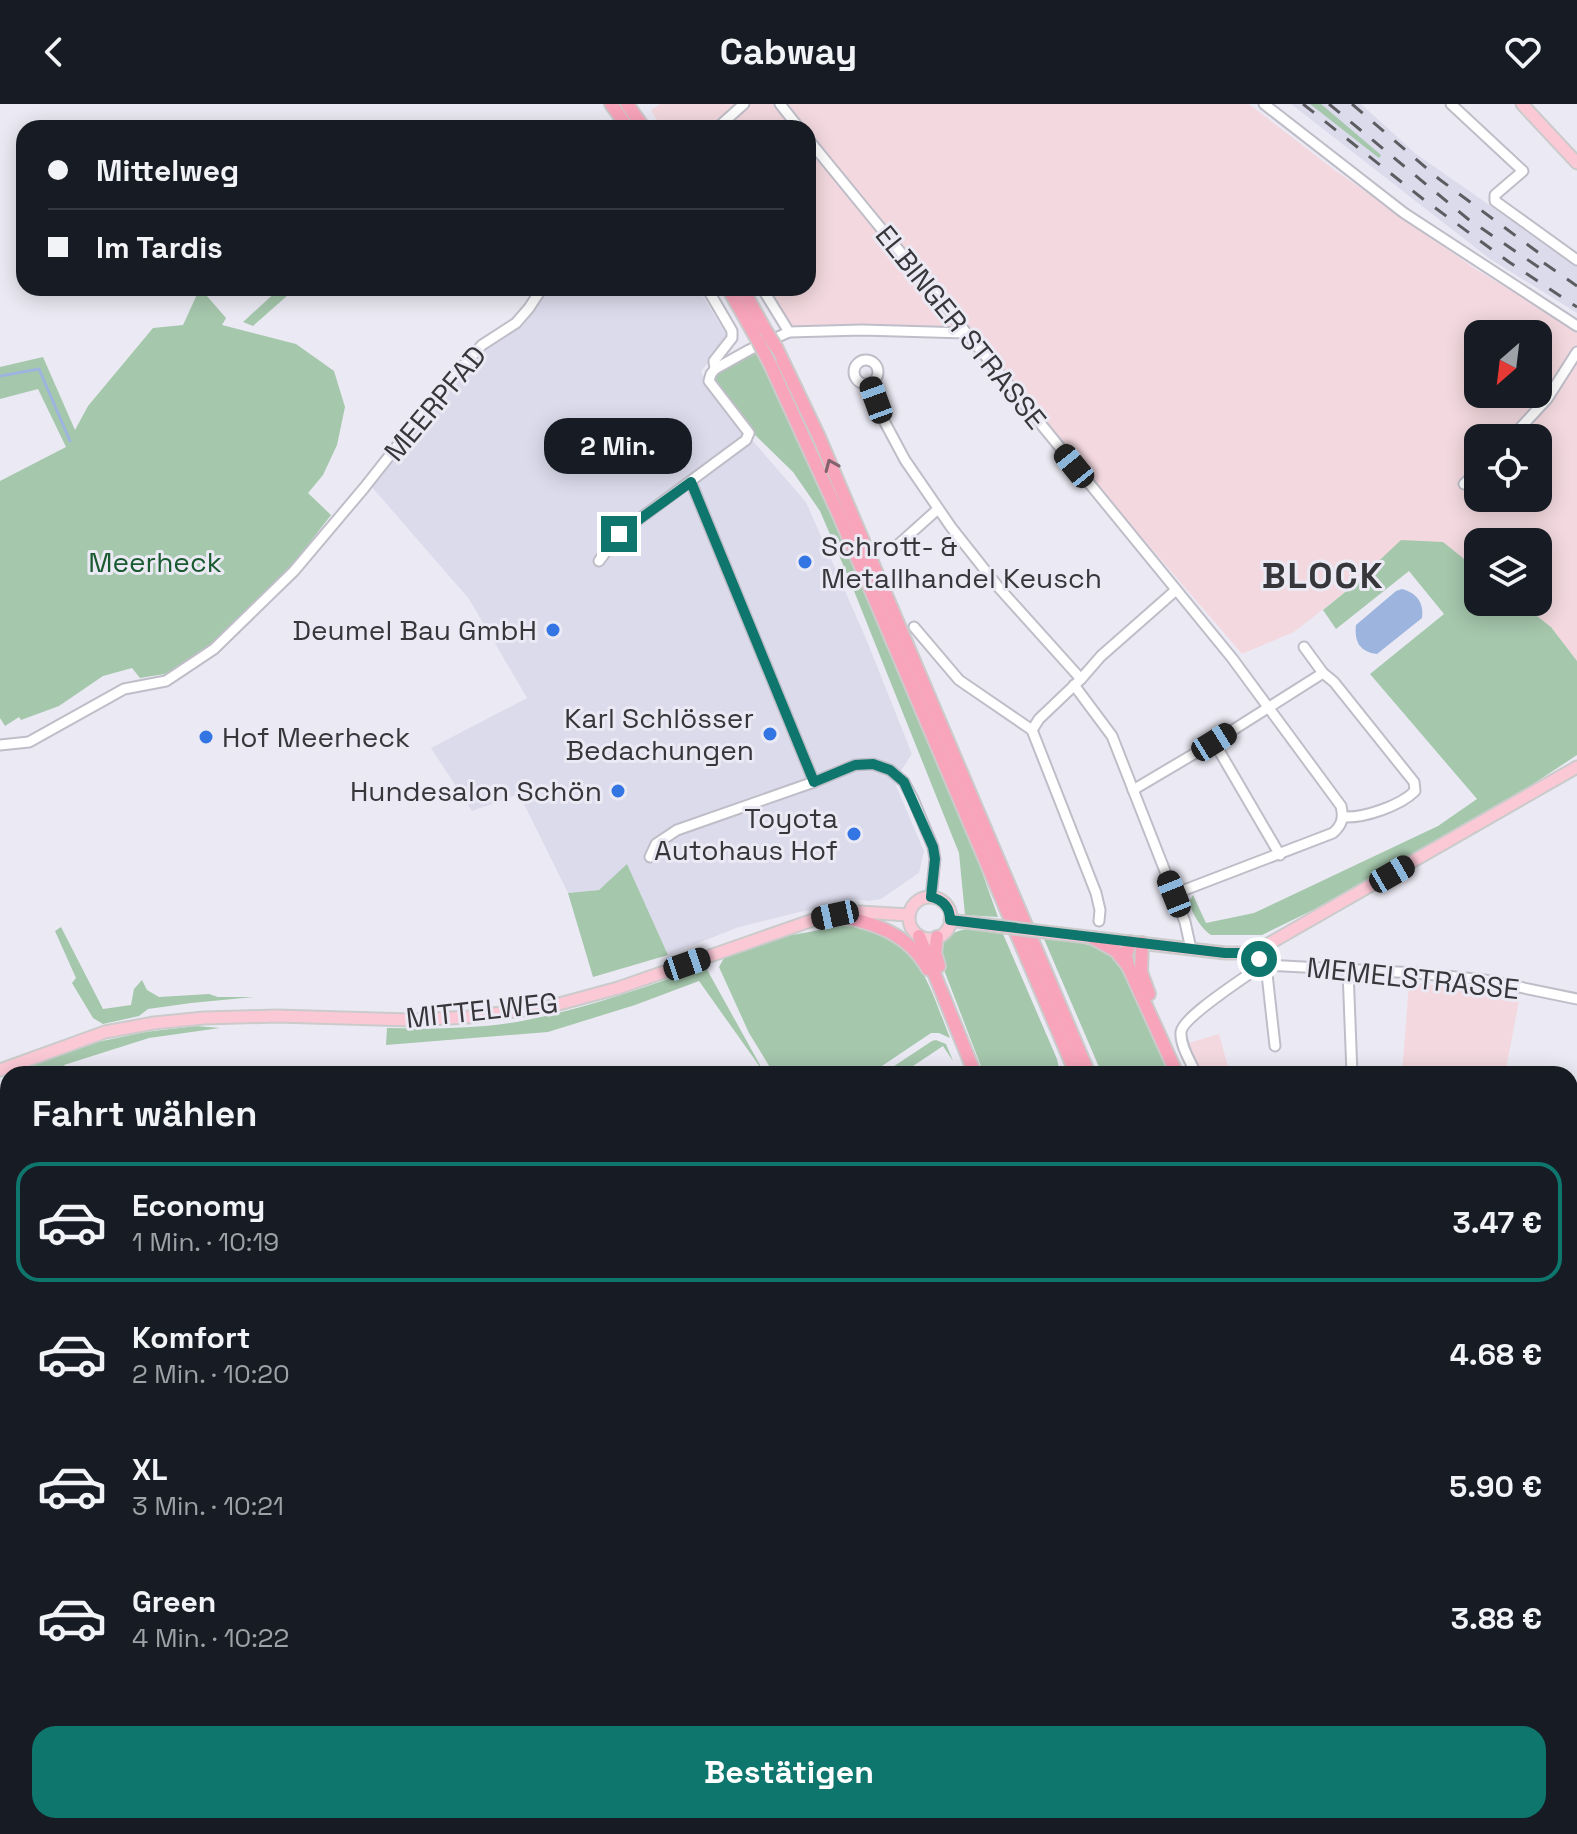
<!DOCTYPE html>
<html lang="de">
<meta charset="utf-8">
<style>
body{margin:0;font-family:"Space Grotesk",sans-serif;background:#242831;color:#f1f3f6;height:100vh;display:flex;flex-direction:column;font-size:30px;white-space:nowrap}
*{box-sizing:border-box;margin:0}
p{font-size:26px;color:#9ea1a6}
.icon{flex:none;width:44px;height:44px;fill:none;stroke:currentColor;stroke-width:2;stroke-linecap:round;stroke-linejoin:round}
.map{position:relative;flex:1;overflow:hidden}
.details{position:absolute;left:0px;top:962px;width:1578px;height:768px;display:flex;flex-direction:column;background:#171b24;border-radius:24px 24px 0 0;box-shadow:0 4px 20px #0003}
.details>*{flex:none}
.banner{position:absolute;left:16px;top:16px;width:800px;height:176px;border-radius:24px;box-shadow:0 4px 20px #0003;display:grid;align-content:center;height:176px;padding:0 32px;background:#171b24}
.needle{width:52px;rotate:208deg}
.controls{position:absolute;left:1464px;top:216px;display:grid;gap:16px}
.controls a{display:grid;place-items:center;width:88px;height:88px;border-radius:16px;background:#171b24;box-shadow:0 4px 20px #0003;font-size:40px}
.end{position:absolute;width:36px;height:36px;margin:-18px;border:10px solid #0f766e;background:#fff;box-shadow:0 0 0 4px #fff}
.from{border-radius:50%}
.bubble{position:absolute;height:56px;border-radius:24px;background:#171b24;box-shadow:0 4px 20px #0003;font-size:26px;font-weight:700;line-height:56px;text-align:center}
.car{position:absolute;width:24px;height:48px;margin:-24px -12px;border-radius:10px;box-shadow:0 0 6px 2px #0007;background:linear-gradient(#222 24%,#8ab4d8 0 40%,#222 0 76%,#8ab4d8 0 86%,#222 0)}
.banner b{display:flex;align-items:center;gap:28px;height:76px;font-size:30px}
.banner b+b{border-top:2px solid #363941}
.banner i{width:20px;height:20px;background:#f1f3f6}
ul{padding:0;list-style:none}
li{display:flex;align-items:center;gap:24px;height:120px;margin:0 16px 12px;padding:0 16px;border:4px solid transparent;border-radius:24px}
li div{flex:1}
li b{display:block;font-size:30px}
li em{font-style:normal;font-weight:700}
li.current{border-color:#0f766e}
li>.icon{width:72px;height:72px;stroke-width:1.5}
h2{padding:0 32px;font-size:36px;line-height:96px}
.action{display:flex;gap:16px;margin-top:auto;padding:16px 32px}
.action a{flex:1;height:92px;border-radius:24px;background:#0f766e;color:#fff;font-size:32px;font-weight:700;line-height:92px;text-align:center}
header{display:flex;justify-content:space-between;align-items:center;height:104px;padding:0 32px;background:#171b24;font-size:36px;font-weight:700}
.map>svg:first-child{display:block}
.commercial{fill:#f3d9df;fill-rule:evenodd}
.built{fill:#dcdbec}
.green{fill:#a5c7ac}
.water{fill:#9db5de}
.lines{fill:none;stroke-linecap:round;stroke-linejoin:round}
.stream{stroke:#9db5de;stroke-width:3}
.minor-casing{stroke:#bfbec8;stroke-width:13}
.major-casing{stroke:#cbcbcc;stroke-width:15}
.highway-casing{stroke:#cbcbcc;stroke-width:16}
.minor{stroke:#fff;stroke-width:9}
.major{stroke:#fbc8d6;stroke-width:11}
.highway{stroke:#f8a4bb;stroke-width:12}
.rail{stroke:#5d5c61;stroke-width:3;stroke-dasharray:14 14;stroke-linecap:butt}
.major-bridge-casing{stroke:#cbcbcc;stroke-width:15;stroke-linecap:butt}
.highway-bridge-casing{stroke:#cbcbcc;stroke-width:16;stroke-linecap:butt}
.major-bridge{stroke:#fbc8d6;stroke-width:11}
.highway-bridge{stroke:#f8a4bb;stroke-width:12}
.oneway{stroke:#84626e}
.route{stroke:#0f766e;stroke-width:10}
.poi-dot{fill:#3376e3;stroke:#ebeaf4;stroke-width:3}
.labels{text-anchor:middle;stroke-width:6;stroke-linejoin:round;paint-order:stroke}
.street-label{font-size:28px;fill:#37363a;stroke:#ebeaf4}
.poi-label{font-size:28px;fill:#37363a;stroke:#ebeaf4;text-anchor:end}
.park-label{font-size:28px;fill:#1a5a30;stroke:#ebeaf4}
.district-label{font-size:36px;font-weight:bold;letter-spacing:2px;fill:#37363a;stroke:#ebeaf4}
</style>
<header><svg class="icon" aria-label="back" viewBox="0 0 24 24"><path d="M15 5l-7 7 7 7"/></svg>Cabway<svg class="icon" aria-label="heart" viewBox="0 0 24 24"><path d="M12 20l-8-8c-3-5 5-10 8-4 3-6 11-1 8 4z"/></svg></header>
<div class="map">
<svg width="1577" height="1730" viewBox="0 0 1577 1730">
<rect width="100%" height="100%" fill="#ebeaf4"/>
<g class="commercial">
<path d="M660,0H1249L1332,64L1477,166L1577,226V557L1551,523L1519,498H1538V438H1478V466L1443,438L1349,485L1294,528L1242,550L966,229L862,226L784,232L756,184H808V24H661L651,6ZM1478,230H1538V290H1478ZM1478,334H1538V394H1478Z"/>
<path d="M1409,878L1520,892L1505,970H1402Z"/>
<path d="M1219,930L1230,970H1199L1185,940Z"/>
</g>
<g class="built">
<path d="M1291,0H1361L1416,50L1577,162V209L1490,155Z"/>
<path d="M552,184H698L727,232L721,246L701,267L711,289L806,398L867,537L912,650L894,677L924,747L919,769L881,795L869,797L853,795L739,823L668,851L627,761L599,786L568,789L519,690L472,707L431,644L527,594L469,495L371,382L483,245L513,224Z"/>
</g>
<g class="green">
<path d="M1310,0H1321L1381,51L1379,54Z"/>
<path d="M200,184L226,214L222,221L296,240L334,267L345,303L337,341L323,371L308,389L331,411L294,459L204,549L177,568L140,574L132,564L103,572L59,602L21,616L19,613L5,622L0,614V377L66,343L38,285L0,295V263L43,253L75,326L88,302L153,224L183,221Z"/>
<path d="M280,184H296L253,222L243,218Z"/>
<path d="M756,246L798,329L967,726L998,813L965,811L959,749L850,477L820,407L793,368L751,327L713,279L717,268Z"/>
<path d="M1401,436L1443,438L1478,466V498H1519L1551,523L1577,557V651L1521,688L1313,806L1262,831H1211C1201,825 1192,809 1189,798L1193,791L1206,819L1254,809L1438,722L1477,695L1370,570L1444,510L1409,467L1336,525L1323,506L1349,485Z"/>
<path d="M627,760L668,851L593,873L568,789L599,786Z"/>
<path d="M843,822C917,826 927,876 950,934L939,929H931L870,970H774L749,929L719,863L724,854L786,832Z"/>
<path d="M61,823L103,905L131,901L134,885L142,876L147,886L159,893L209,890L218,893H254L191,899L148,905L139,912L103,920L93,914L72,879L76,874L55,827Z"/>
<path d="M967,825L1003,830L1057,955L1060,970H984L939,853C943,835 947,829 967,825Z"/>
<path d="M1044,835L1078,838L1103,845L1120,858L1175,970H1102Z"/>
<path d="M705,862L765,970L699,877L635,901L548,928L386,941L387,924C432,925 478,925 522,917C585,905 645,883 705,862Z"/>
<path d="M196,922L220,924L149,934L64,961L73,970H9L93,939L145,928Z"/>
<path d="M936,936L946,940L953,957L943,942L901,970H882L932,937Z"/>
<path d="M771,1722H1337L1301,1730H772Z"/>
</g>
<path class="water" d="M1402,485C1417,489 1424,499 1422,514L1377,550C1360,548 1354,538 1356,521L1396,487Z"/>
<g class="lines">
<path class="stream" d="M0,272L39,265L70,337"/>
<defs>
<g id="minor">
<path d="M780,0L799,24"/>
<path d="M1264,0L1404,109L1577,222"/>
<path d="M1451,0L1523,67L1495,91V97L1577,156"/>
<path d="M717,24L744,0"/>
<path d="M808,35L1232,554L1341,702C1344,714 1342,721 1333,729L1174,790"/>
<path d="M762,184L789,228"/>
<circle cx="866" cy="268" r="12"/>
<path d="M715,265L749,246L789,228L862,226L966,229"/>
<path d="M869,279L882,313L905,356L951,423L1000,485L1081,575"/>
<path d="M1511,334L1547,295L1577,248"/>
<path d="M691,378L814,678"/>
<path d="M1464,380L1478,366"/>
<path d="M890,448L938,405"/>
<path d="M599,457L619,430L746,336L749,329L709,277L711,270L715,265L714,257L732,234V227L707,184"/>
<path d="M914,523L959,576L1032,626L1096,789L1100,806L1099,817"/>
<path d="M1304,543L1323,569L1334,578L1414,678L1415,687C1400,702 1364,714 1344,713"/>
<path d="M1074,581L1112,632L1185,818L1191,845"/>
<path d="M1032,626L1039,615L1081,575L1101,552L1176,486"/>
<path d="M1214,638L1280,751"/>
<path d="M0,641L29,638L124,585L166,577L214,545L294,467L364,384L443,284L482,241L516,219L529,204L542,184"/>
<path d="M1133,686L1214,638L1323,569"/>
<path d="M650,753L656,740L677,726L814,678L855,661L873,660L890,666L904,678L913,695L933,743L935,755L931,793"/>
<path d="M1254,848L1263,860L1266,861L1416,869L1485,876L1577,895"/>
<path d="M1266,861L1275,942"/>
<path d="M1348,866L1352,970"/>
<path d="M1196,970C1191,958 1180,942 1181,928C1183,912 1248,872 1263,860"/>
<path d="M1395,1730L1393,1723L1402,1722"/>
</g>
<g id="major">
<path d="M1522,0L1577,59"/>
<circle cx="930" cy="814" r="21"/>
<path d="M950,816L997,822"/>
<path d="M1045,828L1225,849H1248L1258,846L1577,663"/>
<path d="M0,966L105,928L154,919L204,914L277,912L411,916L468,913L548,903L618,884L813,816L860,808L909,811"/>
</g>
<g id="highway">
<path d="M611,0L628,24"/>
<path d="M627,0L644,24"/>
<path d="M728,184L758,237"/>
<path d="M742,184L766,227"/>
<path d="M776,243L819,333L1089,970"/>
<path d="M770,260L839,411L1076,970"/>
<path d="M835,811C874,819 908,829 928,865"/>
<path d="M919,832L975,970"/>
<path d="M937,833L935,849L939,862"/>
<path d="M1093,834L1116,847L1128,862L1177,970"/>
<path d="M1142,839L1141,868L1149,890"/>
<path d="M1128,862L1126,851L1130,838"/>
<path d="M1570,1581L1577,1586"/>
<path d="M1570,1596L1577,1601"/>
</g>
</defs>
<use href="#minor" class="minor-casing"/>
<use href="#major" class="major-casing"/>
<use href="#highway" class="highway-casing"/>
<use href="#minor" class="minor"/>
<use href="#major" class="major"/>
<use href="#highway" class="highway"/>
<g class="rail">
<path d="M1303,0L1423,95L1509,158L1577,203"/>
<path d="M1329,0L1468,115L1550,171"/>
<path d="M1352,0L1439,75L1547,155"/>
<path d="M1544,159L1577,182"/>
</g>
<defs>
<path id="major-bridge" d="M997,822L1045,828"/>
<g id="highway-bridge">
<path d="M766,227L776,243"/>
<path d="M758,237L770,260"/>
</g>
</defs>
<use href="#major-bridge" class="major-bridge-casing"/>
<use href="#highway-bridge" class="highway-bridge-casing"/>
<use href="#major-bridge" class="major-bridge"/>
<use href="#highway-bridge" class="highway-bridge"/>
</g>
<defs><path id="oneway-chevron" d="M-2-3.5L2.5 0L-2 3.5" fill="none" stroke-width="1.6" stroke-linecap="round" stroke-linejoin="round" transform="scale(2)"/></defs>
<use class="oneway" href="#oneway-chevron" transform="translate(831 361) rotate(-113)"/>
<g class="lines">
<path class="route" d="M619,430L691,378L814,678L855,661L873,660L890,666L904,678L933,743L935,755L931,793C943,796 950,803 950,816L1225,849H1248L1254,848L1259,855"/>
</g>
<g class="poi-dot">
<circle cx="805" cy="458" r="8"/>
<circle cx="553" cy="526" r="8"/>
<circle cx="770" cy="630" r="8"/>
<circle cx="206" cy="633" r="8"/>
<circle cx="618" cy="687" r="8"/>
<circle cx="854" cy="730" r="8"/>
</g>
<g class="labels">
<g class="street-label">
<text transform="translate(961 223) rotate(51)" y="10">ELBINGER STRASSE</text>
<text transform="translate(435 299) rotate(-50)" y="10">MEERPFAD</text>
<text transform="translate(1413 874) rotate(6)" y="10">MEMELSTRASSE</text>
<text transform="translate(482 906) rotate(-6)" y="10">MITTELWEG</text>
</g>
<g class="poi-label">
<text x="821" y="452" text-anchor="start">Schrott- &amp;<tspan x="821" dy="32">Metallhandel Keusch</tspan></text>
<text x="537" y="536">Deumel Bau GmbH</text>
<text x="754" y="624">Karl Schlösser<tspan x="754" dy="32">Bedachungen</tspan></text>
<text x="222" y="643" text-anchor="start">Hof Meerheck</text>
<text x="602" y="697">Hundesalon Schön</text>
<text x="838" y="724">Toyota<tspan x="838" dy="32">Autohaus Hof</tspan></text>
</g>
<g class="park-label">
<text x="155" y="468">Meerheck</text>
</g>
<g class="district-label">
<text x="1323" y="484">BLOCK</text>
</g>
</g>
</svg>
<div class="controls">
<a><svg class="needle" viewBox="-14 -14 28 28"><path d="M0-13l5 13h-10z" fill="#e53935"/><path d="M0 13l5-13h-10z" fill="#9ea1a6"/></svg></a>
<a><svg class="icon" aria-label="locate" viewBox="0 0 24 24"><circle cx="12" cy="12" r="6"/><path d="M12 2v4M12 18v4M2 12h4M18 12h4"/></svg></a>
<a><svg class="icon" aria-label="layers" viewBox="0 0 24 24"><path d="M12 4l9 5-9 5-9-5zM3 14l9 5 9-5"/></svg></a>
</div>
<i class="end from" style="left:1259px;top:855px"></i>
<i class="end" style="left:619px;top:430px"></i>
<div class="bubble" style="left:544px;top:314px;width:148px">2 Min.</div>
<i class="car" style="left:876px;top:296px;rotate:340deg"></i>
<i class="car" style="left:1074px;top:362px;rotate:321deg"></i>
<i class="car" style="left:1214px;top:638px;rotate:58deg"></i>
<i class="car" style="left:1392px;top:770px;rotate:60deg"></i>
<i class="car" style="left:1174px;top:790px;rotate:338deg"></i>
<i class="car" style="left:835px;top:811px;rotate:258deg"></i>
<i class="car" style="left:687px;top:860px;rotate:71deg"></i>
<div class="banner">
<b><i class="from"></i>Mittelweg</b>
<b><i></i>Im Tardis</b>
</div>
<section class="details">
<h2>Fahrt wählen</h2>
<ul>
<li class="current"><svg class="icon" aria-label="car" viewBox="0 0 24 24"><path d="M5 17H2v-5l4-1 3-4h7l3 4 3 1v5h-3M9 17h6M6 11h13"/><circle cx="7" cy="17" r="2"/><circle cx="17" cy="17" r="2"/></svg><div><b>Economy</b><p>1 Min. · 10:19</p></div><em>3.47 €</em></li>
<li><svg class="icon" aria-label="car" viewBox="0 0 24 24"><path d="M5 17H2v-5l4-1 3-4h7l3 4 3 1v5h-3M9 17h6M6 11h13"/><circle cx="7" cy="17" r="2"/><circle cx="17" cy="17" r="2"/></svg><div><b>Komfort</b><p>2 Min. · 10:20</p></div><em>4.68 €</em></li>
<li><svg class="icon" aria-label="car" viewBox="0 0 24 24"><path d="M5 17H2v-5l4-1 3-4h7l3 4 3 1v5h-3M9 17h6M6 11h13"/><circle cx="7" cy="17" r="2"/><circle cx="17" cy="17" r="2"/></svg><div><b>XL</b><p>3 Min. · 10:21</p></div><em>5.90 €</em></li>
<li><svg class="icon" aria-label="car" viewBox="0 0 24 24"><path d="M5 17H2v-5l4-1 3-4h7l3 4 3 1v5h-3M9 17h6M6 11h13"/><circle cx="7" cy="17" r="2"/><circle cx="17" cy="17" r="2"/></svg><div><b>Green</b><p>4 Min. · 10:22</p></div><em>3.88 €</em></li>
</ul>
<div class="action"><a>Bestätigen</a></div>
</section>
</div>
